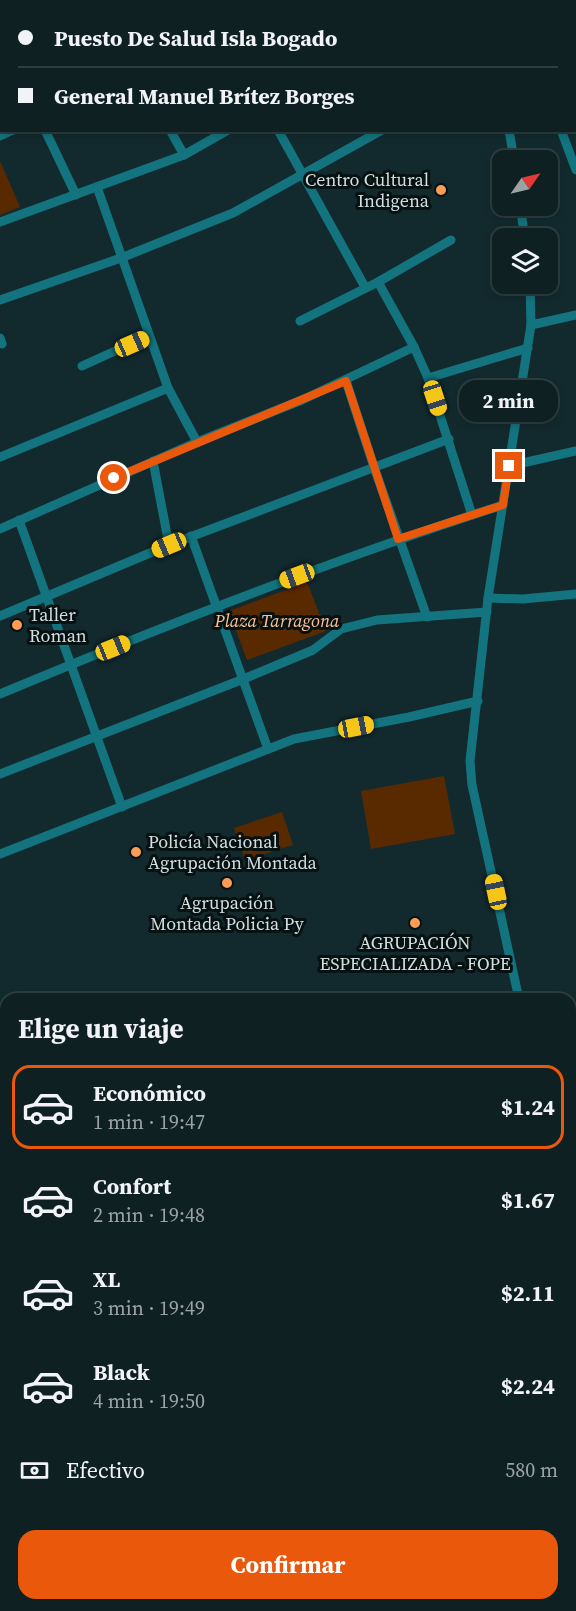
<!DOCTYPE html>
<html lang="es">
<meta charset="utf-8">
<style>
body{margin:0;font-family:"Source Serif 4",serif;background:#1c2d2f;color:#f1f3f6;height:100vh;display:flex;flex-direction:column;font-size:22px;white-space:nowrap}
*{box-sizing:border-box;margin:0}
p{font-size:20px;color:#9ba3a5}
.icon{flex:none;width:33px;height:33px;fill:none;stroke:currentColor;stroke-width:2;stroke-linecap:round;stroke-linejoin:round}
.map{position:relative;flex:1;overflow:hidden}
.side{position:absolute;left:0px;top:993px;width:576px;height:618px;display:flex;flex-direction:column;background:#0e2022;border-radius:18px 18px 0 0;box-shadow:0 3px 9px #0003,0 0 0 2px #2e3e40}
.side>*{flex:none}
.hud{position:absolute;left:0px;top:0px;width:576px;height:132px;box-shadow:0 3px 9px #0003,0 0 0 2px #2e3e40;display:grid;align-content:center;height:132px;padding:0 18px;background:#0e2022}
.needle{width:39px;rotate:56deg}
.controls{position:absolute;left:492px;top:150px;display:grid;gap:12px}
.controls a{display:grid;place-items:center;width:66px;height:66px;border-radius:12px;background:#0e2022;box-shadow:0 3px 9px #0003,0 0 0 2px #2e3e40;font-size:30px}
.end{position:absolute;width:27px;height:27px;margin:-14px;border:8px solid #ea580c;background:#fff;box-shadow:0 0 0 3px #fff}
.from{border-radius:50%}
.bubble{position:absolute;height:42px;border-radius:18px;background:#0e2022;box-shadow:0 3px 9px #0003,0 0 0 2px #2e3e40;font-size:20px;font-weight:700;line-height:42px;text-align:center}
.car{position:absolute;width:18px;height:36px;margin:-18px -9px;border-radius:8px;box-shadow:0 0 4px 2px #0007;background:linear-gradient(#f5c518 24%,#345 0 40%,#f5c518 0 76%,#345 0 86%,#f5c518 0)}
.hud b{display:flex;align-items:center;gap:21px;height:57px;font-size:22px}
.hud b+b{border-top:2px solid #2e3e40}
.hud i{width:15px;height:15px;background:#f1f3f6}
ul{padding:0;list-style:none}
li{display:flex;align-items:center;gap:18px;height:84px;margin:0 12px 9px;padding:0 6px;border:3px solid transparent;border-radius:18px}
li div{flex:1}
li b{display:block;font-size:22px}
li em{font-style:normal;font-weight:700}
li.on{border-color:#ea580c}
li>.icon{width:54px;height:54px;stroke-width:1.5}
h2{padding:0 18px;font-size:27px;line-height:72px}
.pay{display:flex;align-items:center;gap:15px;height:66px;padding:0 18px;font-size:22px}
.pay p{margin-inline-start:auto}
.cta{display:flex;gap:12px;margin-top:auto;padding:12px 18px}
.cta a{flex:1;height:69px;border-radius:18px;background:#ea580c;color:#fff;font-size:24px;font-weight:700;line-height:69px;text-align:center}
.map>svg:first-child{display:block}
.green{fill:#592a00}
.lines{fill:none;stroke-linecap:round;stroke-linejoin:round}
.stream{stroke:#524644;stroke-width:2}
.minor{stroke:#13747f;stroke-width:9}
.route{stroke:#ea580c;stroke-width:8}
.poi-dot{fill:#fd9d55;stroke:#071112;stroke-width:2}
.labels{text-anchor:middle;stroke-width:6;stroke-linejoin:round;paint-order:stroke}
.poi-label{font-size:18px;fill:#d1dfe1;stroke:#071112;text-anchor:start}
.park-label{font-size:18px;font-style:italic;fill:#ffc094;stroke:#071112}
</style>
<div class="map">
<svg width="576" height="1611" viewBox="0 0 576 1611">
<rect width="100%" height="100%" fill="#122a2e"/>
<g class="green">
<path d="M0,161L20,207L0,215Z"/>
<path d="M307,582L326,631L247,660L229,611Z"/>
<path d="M444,776L455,834L371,849L361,791Z"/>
<path d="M282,812L293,845L245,860L234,828Z"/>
</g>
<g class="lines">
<path class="stream" d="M0,1190L6,1188"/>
<g class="minor">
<path d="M24,0L25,2"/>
<path d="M97,0V2"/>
<path d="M202,0L203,2"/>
<path d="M466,0V2"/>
<path d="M551,0L552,2"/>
<path d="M37,2L40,0"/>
<path d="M574,20H576"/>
<path d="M0,57H2"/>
<path d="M45,130L76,195"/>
<path d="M170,130L184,155"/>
<path d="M278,130L365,287"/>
<path d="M509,130L514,160"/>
<path d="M561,130L576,170"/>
<path d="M0,136L13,130"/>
<path d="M97,187L168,388L197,442"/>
<path d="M520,206L525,238"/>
<path d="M0,222L184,155L228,130"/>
<path d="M378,282L414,347L428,378L472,515"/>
<path d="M0,300L121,258L233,213L382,130"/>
<path d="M300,321L378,282L451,240"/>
<path d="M531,325L576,315"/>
<path d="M0,338L2,344"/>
<path d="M82,366L148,336"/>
<path d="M428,378L528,348"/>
<path d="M346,381L374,467L427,617"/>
<path d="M0,457L168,388"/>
<path d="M153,461L169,545"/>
<path d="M509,466L576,451"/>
<path d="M19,520L122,807"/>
<path d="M0,529L197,442L302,400L414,347"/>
<path d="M191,536L268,749"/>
<path d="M488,598L523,599L576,594"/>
<path d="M0,616L169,545L449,439"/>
<path d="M0,694C165,625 332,560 503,505"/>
<path d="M0,774L241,680L313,650L341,629L377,620L487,612"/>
<path d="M0,854L294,739L409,717L478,701"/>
<path d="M519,999L472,785L470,761L488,598L531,325L530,284"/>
<path d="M570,1091L576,1085"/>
<path d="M570,1220L576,1229"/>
<path d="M0,1286L6,1285"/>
<path d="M0,1342L6,1340"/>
<path d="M570,1386L576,1394"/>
<path d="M0,1395L6,1393"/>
<path d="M0,1483L6,1479"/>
<path d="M570,1504L576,1512"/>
<path d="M0,1578L6,1575"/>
<path d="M63,1605V1611"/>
<path d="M131,1605L134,1611"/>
<path d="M215,1605L218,1611"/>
<path d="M297,1605L300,1611"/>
<path d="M380,1605L383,1611"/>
<path d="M562,1605L566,1611"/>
<path d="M162,1611L174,1605"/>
<path d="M471,1611L470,1609L477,1605"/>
</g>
</g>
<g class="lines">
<path class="route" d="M114,478L346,381L398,539L503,505L509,466"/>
</g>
<g class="poi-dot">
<circle cx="441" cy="190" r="6"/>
<circle cx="17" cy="625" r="6"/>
<circle cx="136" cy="852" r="6"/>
<circle cx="227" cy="883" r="6"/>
<circle cx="415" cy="923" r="6"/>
</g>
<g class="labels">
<g class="poi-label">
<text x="429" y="186" text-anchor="end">Centro Cultural<tspan x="429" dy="21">Indigena</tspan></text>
<text x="29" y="621">Taller<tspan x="29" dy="21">Roman</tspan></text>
<text x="148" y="848">Policía Nacional<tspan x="148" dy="21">Agrupación Montada</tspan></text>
<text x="227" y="909" text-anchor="middle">Agrupación<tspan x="227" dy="21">Montada Policia Py</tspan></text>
<text x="415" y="949" text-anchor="middle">AGRUPACIÓN<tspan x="415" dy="21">ESPECIALIZADA - FOPE</tspan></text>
</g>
<g class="park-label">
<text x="277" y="627">Plaza Tarragona</text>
</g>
</g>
</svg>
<div class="controls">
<a><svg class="needle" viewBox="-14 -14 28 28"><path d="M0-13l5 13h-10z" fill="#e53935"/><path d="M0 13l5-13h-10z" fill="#9ba3a5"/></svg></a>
<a><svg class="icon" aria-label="layers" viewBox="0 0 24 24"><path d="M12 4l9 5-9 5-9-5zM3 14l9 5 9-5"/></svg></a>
</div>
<i class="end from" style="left:114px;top:478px"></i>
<i class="end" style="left:509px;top:466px"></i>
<div class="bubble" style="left:459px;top:380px;width:99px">2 min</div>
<i class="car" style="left:132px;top:344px;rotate:66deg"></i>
<i class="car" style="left:435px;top:398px;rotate:162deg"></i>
<i class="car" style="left:169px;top:545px;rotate:247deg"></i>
<i class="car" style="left:297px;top:576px;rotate:250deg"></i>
<i class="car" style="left:113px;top:648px;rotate:68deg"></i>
<i class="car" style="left:356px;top:727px;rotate:79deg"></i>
<i class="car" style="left:496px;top:892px;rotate:348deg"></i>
<div class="hud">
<b><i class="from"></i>Puesto De Salud Isla Bogado</b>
<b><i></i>General Manuel Brítez Borges</b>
</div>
<section class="side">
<h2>Elige un viaje</h2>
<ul>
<li class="on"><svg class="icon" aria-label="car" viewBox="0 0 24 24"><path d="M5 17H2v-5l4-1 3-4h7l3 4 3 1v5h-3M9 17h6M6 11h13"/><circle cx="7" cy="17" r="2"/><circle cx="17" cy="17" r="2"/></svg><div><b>Económico</b><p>1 min · 19:47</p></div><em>$1.24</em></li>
<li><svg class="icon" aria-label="car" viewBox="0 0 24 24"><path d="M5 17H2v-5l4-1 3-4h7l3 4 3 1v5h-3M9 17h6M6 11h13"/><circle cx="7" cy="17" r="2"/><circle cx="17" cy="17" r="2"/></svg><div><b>Confort</b><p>2 min · 19:48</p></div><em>$1.67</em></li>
<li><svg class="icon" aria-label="car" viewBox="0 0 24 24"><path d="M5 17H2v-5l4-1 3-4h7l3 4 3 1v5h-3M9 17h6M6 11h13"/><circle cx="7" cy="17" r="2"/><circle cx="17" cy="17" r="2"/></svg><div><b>XL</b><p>3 min · 19:49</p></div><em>$2.11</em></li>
<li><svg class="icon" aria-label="car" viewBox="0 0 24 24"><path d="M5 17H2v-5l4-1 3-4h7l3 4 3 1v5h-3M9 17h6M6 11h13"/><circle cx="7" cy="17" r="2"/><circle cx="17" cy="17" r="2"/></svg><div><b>Black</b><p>4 min · 19:50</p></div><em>$2.24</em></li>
</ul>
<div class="pay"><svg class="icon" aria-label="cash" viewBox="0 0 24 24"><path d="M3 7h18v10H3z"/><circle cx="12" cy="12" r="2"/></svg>Efectivo<p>580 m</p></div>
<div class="cta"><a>Confirmar</a></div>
</section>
</div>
